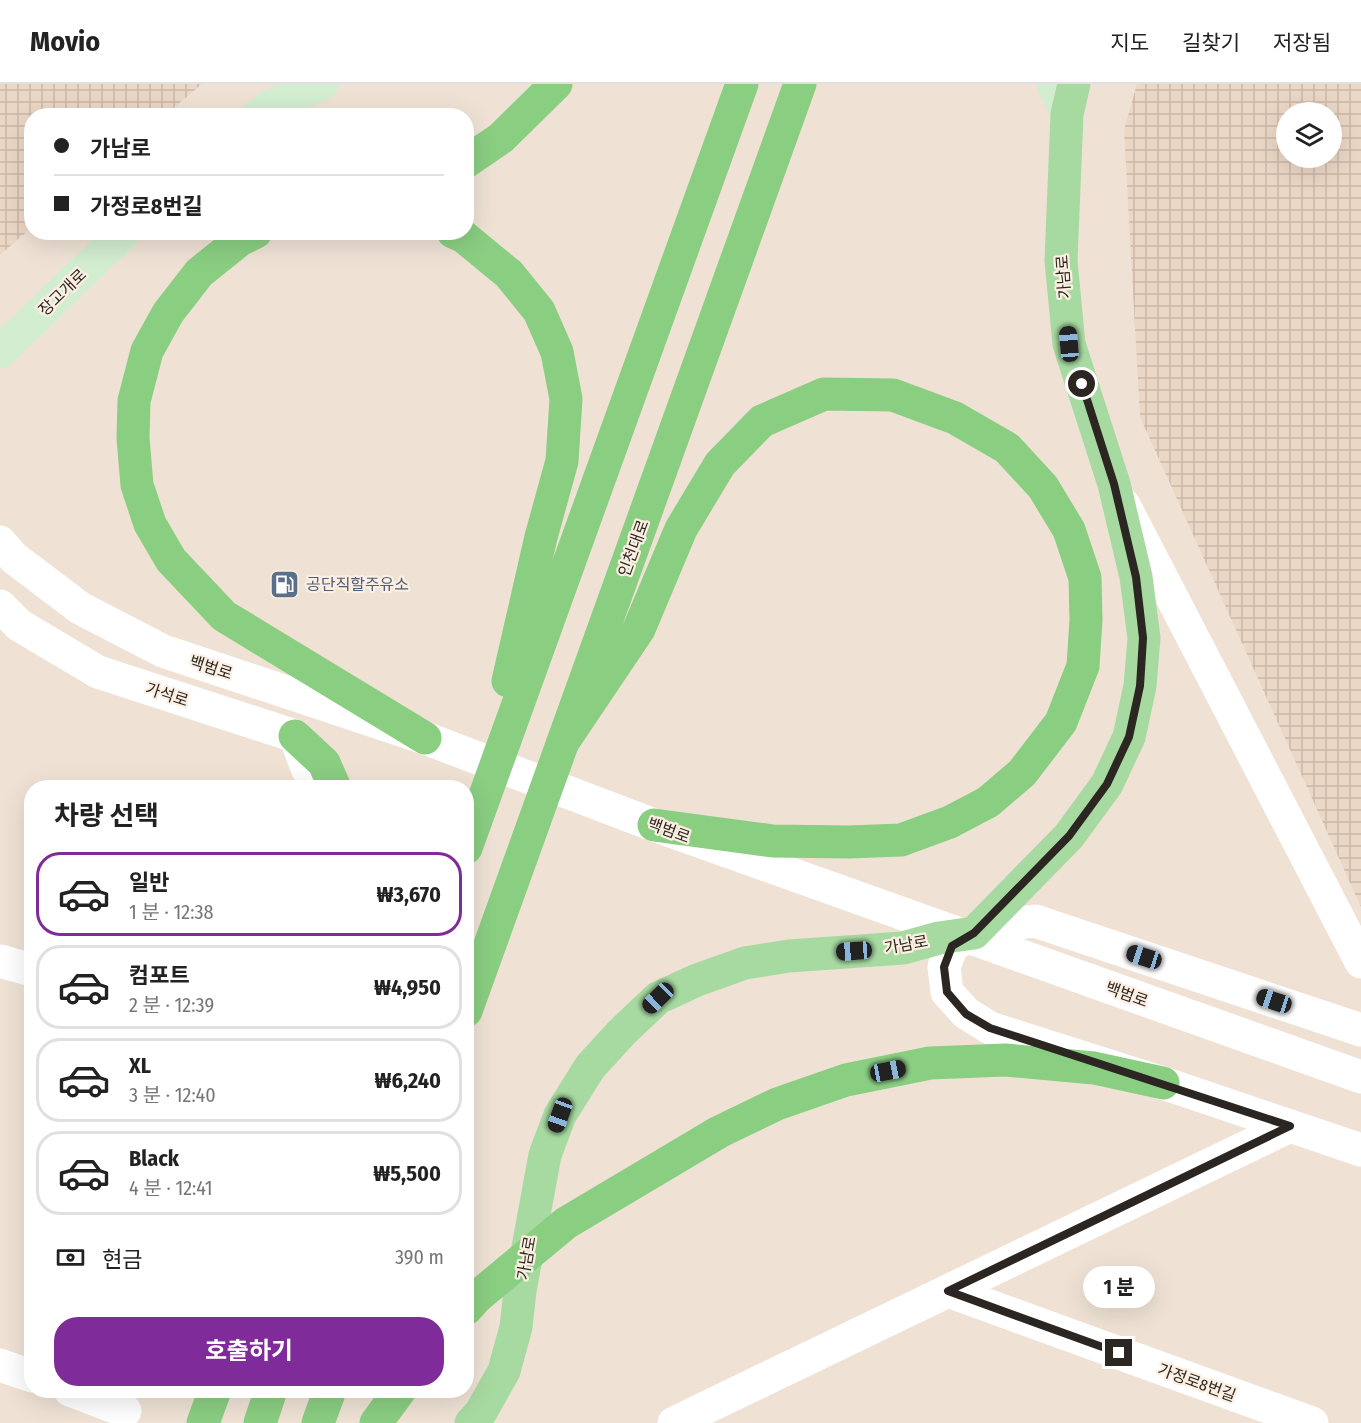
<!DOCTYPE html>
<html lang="ko">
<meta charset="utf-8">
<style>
body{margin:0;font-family:"Fira Sans Condensed","Noto Sans KR",sans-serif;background:#f6f6f6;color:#222;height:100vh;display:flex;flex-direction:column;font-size:22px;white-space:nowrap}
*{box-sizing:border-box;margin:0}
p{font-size:20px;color:#767676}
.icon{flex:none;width:33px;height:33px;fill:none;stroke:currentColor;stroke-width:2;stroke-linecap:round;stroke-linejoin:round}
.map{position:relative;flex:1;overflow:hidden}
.drawer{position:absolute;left:24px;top:696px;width:450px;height:618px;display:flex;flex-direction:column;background:#fff;border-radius:24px;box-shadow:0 6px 24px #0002}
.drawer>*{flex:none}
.guide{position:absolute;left:24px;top:24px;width:450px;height:132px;border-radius:24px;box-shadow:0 6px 24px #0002;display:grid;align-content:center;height:132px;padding:0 30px;background:#fff}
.buttons{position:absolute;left:1276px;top:18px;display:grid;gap:12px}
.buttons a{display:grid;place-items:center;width:66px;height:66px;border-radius:50%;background:#fff;box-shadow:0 6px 24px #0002;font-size:30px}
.end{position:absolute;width:27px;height:27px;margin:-14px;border:8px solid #2b2621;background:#fff;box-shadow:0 0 0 3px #fff}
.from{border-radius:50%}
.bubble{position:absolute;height:42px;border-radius:21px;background:#fff;box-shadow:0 6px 24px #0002;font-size:20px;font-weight:700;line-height:42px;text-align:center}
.car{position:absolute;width:18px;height:36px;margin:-18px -9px;border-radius:8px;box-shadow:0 0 4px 2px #0007;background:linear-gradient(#222 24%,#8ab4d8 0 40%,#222 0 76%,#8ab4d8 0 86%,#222 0)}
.guide b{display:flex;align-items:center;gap:21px;height:57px;font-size:22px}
.guide b+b{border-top:2px solid #e0e0e0}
.guide i{width:15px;height:15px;background:#222}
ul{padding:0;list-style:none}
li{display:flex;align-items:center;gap:18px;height:84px;margin:0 12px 9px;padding:0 18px;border:3px solid #e0e0e0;border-radius:24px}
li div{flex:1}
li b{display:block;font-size:22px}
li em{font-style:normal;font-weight:700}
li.selected{border-color:#802b9a}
li>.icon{width:54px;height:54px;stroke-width:1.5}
h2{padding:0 30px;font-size:27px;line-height:72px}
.pay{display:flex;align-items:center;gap:15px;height:66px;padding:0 30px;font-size:22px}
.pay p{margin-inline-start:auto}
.cta{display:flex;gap:12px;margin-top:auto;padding:12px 30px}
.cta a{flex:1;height:69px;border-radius:24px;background:#802b9a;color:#fff;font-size:24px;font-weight:700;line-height:69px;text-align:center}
header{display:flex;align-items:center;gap:36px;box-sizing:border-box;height:84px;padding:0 30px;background:#fff;border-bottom:2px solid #e0e0e0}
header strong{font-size:28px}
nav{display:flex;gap:33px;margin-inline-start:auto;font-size:21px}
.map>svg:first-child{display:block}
.industrial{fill:url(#industrial-grid);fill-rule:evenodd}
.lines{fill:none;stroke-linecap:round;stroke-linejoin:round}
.minor{stroke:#fff;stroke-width:33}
.tertiary{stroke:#fff;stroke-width:33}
.secondary{stroke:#d3edd0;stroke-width:33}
.primary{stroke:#a7daa1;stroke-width:33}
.trunk{stroke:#8ace82;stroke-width:33}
.route{stroke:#2b2621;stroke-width:8}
.labels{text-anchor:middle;stroke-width:4.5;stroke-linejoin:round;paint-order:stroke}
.street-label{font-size:16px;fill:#2b2621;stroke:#fcefe2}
.service-label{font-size:16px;fill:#4e5e75;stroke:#fcefe2;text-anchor:start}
</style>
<header>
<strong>Movio</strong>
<nav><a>지도</a><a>길찾기</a><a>저장됨</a></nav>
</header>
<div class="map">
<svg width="1361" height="1339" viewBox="0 0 1361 1339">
<defs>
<pattern id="industrial-grid" width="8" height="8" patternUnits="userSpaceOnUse" patternTransform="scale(1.5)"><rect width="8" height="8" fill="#ebd7c5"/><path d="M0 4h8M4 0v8" fill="none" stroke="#cab8a9"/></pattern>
</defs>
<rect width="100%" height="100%" fill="#efe2d5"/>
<g class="industrial">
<path d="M0,0H202L165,31L32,32L31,144L0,171Z"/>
<path d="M1137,0H1361V823L1140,333L1124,46ZM1287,28H1332V74H1287Z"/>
</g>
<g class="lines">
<g class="minor">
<path d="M0,522L19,541L98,588L295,652L307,684L318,704"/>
<path d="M0,877L32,886"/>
<path d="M948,1207L1312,1339"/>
<path d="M0,1281L32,1292"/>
<path d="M70,1306L125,1327"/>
<path d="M674,1339L1290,1042"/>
</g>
<g class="tertiary">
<path d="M1124,421L1361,878"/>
<path d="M0,458L14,474L80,524L163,567L425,654L654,741L1361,993"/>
<path d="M1361,946L1035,837L1004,841L974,849L952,862L944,883L947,908L966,929L990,944L1163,999L1361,1066"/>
</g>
<g class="secondary">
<path d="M1053,0L1067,30"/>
<path d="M257,32L270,22L322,0"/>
<path d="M0,268L124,148"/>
</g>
<path class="primary" d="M471,1339L481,1328L504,1287L516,1243L520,1207L545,1071L560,1031L590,983L622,948L658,914L697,896L745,879L789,872L903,864L939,854L974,849L1069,752L1107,700L1129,653L1140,602L1144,554L1136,493L1114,400L1069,260L1061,177L1067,30L1074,0"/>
<g class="trunk">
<path d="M466,78L501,54L556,0"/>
<path d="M256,148L240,156L199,189L168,229L147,267L134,317L133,354L137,401L150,440L171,476L224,532L425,654"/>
<path d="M453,148L464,153L509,190L539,227L557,268L566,315L562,377L541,453L508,597"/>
<path d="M295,652L324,679L335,704"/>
<path d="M563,658L639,545L681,445L720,380L762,337L824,310L893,311L955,334L1007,364L1043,403L1069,446L1085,494L1086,536L1083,582L1061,638L1022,689L988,718L950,738L901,756L849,758L773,757L654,741"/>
<path d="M466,764L742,0"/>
<path d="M466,927L800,0"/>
<path d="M466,1225L477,1213L566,1139L719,1048L777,1020L846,996L930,979L1005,976L1094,984L1163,999"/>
<path d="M203,1339L215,1306"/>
<path d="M260,1339L271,1306"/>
<path d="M318,1339L330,1306"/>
<path d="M376,1339L400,1306"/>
</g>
</g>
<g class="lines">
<path class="route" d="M1082,300L1114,400L1136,493L1143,554L1140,602L1129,653L1107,700L1069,752L974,849L952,862L944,883L947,908L966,930L990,944L1290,1042L948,1207L1119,1269"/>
</g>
<defs>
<symbol id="fuel-square" viewBox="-11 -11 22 22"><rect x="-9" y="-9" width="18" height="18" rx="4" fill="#5c6f8a" stroke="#fcefe2"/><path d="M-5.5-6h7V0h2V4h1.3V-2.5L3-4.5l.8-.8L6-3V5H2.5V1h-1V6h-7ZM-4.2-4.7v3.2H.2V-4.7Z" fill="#fff"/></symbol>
</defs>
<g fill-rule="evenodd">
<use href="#fuel-square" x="268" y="484" width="33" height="33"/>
</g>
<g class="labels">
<g class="street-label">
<text transform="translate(1063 193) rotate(-94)" y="6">가남로</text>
<text transform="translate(62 208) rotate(-44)" y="6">장고개로</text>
<text transform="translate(633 464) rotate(-70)" y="6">인천대로</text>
<text transform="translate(211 583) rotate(18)" y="6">백범로</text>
<text transform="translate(167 610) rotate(18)" y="6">가석로</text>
<text transform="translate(669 746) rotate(20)" y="6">백범로</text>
<text transform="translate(906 860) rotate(-10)" y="6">가남로</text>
<text transform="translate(1127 910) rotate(20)" y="6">백범로</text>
<text transform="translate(526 1174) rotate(-80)" y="6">가남로</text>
<text transform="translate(1197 1298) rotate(20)" y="6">가정로8번길</text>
</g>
<g class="service-label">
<text x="306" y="506">공단직할주유소</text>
</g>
</g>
</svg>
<div class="buttons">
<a><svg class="icon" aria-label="layers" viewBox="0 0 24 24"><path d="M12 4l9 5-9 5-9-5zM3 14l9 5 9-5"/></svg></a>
</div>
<i class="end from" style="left:1082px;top:300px"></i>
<i class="end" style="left:1119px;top:1269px"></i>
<div class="bubble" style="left:1083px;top:1182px;width:72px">1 분</div>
<i class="car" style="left:1069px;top:260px;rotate:355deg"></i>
<i class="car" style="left:854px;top:867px;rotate:266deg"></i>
<i class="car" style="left:1144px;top:873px;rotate:288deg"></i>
<i class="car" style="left:658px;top:914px;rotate:226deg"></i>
<i class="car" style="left:1274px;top:917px;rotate:288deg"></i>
<i class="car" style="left:888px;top:987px;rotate:79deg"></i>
<i class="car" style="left:560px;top:1031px;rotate:200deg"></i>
<div class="guide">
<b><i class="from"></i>가남로</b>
<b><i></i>가정로8번길</b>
</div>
<section class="drawer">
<h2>차량 선택</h2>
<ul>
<li class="selected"><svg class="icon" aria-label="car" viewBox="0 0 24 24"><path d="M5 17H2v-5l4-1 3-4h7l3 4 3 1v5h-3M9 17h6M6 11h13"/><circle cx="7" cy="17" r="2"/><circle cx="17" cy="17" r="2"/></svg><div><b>일반</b><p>1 분 · 12:38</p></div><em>₩3,670</em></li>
<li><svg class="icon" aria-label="car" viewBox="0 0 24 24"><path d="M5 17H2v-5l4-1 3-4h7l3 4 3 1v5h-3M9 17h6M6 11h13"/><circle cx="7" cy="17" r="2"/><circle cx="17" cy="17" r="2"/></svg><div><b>컴포트</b><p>2 분 · 12:39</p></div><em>₩4,950</em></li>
<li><svg class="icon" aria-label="car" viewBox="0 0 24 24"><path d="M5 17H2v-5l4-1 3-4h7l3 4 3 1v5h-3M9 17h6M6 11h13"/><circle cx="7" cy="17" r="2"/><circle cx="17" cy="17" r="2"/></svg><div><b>XL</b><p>3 분 · 12:40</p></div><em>₩6,240</em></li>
<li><svg class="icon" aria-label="car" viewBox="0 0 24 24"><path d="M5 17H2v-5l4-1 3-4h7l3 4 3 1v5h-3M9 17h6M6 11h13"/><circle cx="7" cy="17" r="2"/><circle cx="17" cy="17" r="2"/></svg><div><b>Black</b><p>4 분 · 12:41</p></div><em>₩5,500</em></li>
</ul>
<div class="pay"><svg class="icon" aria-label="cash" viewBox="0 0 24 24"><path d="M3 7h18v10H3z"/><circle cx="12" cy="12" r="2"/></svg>현금<p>390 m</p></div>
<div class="cta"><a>호출하기</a></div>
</section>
</div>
